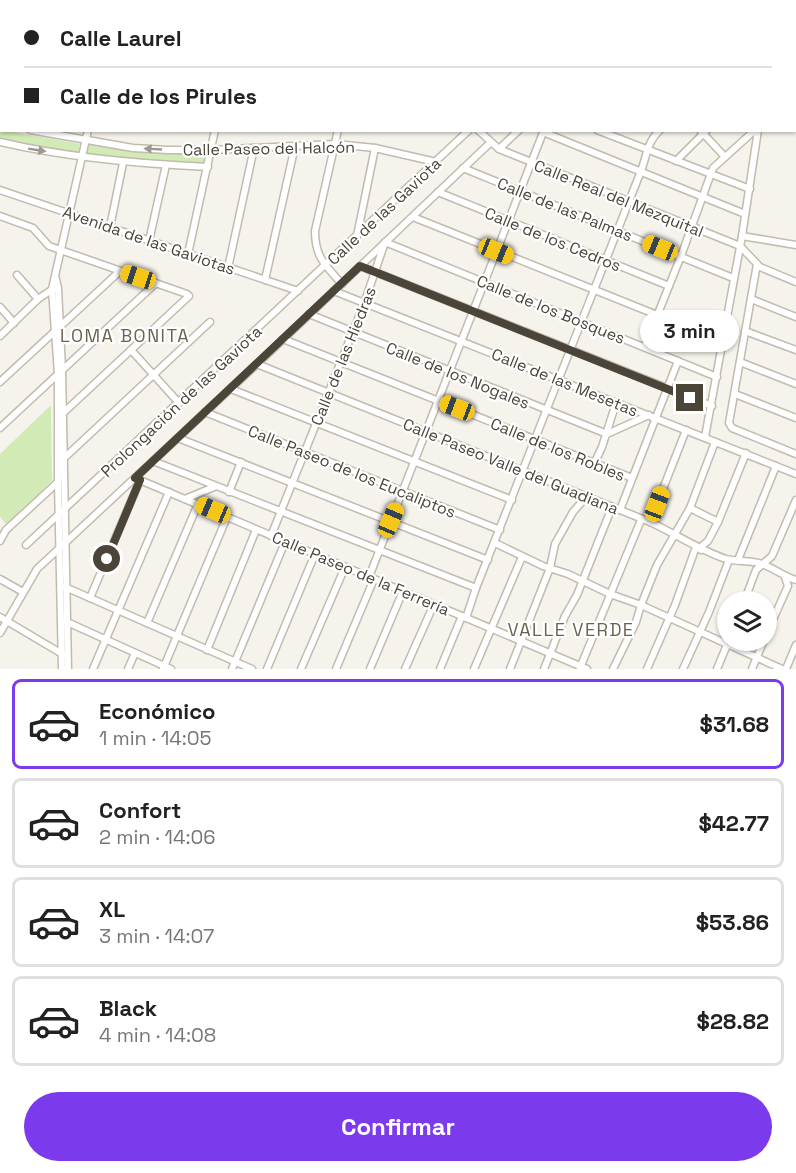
<!DOCTYPE html>
<html lang="es">
<meta charset="utf-8">
<style>
body{margin:0;font-family:"Space Grotesk",sans-serif;background:#f2f2f2;color:#222;height:100vh;display:flex;flex-direction:column;font-size:22px;white-space:nowrap}
*{box-sizing:border-box;margin:0}
p{font-size:20px;color:#767676}
.icon{flex:none;width:33px;height:33px;fill:none;stroke:currentColor;stroke-width:2;stroke-linecap:round;stroke-linejoin:round}
.map{position:relative;height:669px;overflow:hidden}
.panel{display:flex;flex-direction:column;background:#fff;flex:1}
.panel>*{flex:none}
.top-card{position:absolute;left:0px;top:0px;width:796px;height:132px;box-shadow:0 2px 4px #0004;display:grid;align-content:center;height:132px;padding:0 24px;background:#fff}
.fabs{position:absolute;left:717px;top:591px;display:grid;gap:12px}
.fabs a{display:grid;place-items:center;width:60px;height:60px;border-radius:50%;background:#fff;box-shadow:0 2px 4px #0004;font-size:30px}
.end{position:absolute;width:27px;height:27px;margin:-14px;border:8px solid #4b4439;background:#fff;box-shadow:0 0 0 3px #fff}
.from{border-radius:50%}
.bubble{position:absolute;height:42px;border-radius:21px;background:#fff;box-shadow:0 2px 4px #0004;font-size:20px;font-weight:700;line-height:42px;text-align:center}
.car{position:absolute;width:18px;height:36px;margin:-18px -9px;border-radius:8px;box-shadow:0 0 4px 2px #0007;background:linear-gradient(#f5c518 24%,#345 0 40%,#f5c518 0 76%,#345 0 86%,#f5c518 0)}
.top-card b{display:flex;align-items:center;gap:21px;height:57px;font-size:22px}
.top-card b+b{border-top:2px solid #e0e0e0}
.top-card i{width:15px;height:15px;background:#222}
ul{padding:10px 0 0;list-style:none}
li{display:flex;align-items:center;gap:18px;height:90px;margin:0 12px 9px;padding:0 12px;border:3px solid #e0e0e0;border-radius:9px}
li div{flex:1}
li b{display:block;font-size:22px}
li em{font-style:normal;font-weight:700}
li.selected{border-color:#7c3aed}
li>.icon{width:54px;height:54px;stroke-width:1.5}
.action{display:flex;gap:12px;margin-top:auto;padding:12px 24px}
.action a{flex:1;height:69px;border-radius:36px;background:#7c3aed;color:#fff;font-size:24px;font-weight:700;line-height:69px;text-align:center}
.map>svg:first-child{display:block}
.green{fill:#d2eab5}
.lines{fill:none;stroke-linecap:round;stroke-linejoin:round}
.minor-casing{stroke:#c2bbae;stroke-width:9}
.minor{stroke:#fff;stroke-width:6}
.oneway{fill:#9c9892}
.route{stroke:#4b4439;stroke-width:8}
.labels{text-anchor:middle;stroke-width:4.5;stroke-linejoin:round;paint-order:stroke}
.street-label{font-size:16px;fill:#4b4439;stroke:#fff}
.neighbourhood-label{font-size:18px;letter-spacing:1.5px;fill:#6e6250;stroke:#fff}
</style>
<div class="map">
<svg width="796" height="669" viewBox="0 0 796 669">
<rect width="100%" height="100%" fill="#f6f3ec"/>
<g class="green">
<path d="M0,128L2,130L80,144L78,154L0,139Z"/>
<path d="M85,141L147,151L211,150L207,167L82,158Z"/>
<path d="M51,405L52,481L7,525L0,517V454Z"/>
</g>
<g class="lines">
<defs>
<g id="minor">
<path d="M1,0L6,2"/>
<path d="M116,2L117,0"/>
<path d="M159,2V0"/>
<path d="M201,2L202,0"/>
<path d="M244,2V0"/>
<path d="M285,2L286,0"/>
<path d="M327,2V0"/>
<path d="M370,2V0"/>
<path d="M411,2V0"/>
<path d="M606,2L608,0"/>
<path d="M658,2L660,0"/>
<path d="M703,2L705,0"/>
<path d="M749,2L750,0"/>
<path d="M779,2V0"/>
<path d="M0,16H2"/>
<path d="M0,72H2"/>
<path d="M0,125H2"/>
<path d="M30,130L133,148L168,150H211L335,144L375,148L436,162"/>
<path d="M338,130L315,231C315,257 325,265 342,284"/>
<path d="M478,130L499,149L740,246L760,267L796,282"/>
<path d="M597,130L750,189"/>
<path d="M700,130L725,157"/>
<path d="M543,132L745,214"/>
<path d="M0,142C68,158 138,164 208,167"/>
<path d="M499,149L519,130"/>
<path d="M676,161L707,130"/>
<path d="M463,168L733,278"/>
<path d="M0,190L298,291"/>
<path d="M438,192L669,286"/>
<path d="M0,216L33,228L49,246L187,294L189,296L61,415"/>
<path d="M413,217L657,315"/>
<path d="M110,227L123,163"/>
<path d="M357,236L375,148"/>
<path d="M742,236L796,245"/>
<path d="M149,241L166,165"/>
<path d="M188,254L215,130"/>
<path d="M757,264L729,423L732,428L796,454"/>
<path d="M360,266L712,406"/>
<path d="M228,268L254,148"/>
<path d="M17,275L38,299"/>
<path d="M56,279L58,288L62,370L68,669"/>
<path d="M265,280L295,146"/>
<path d="M334,291L796,474"/>
<path d="M751,299L796,317"/>
<path d="M0,307L14,323"/>
<path d="M309,314L607,434L649,415"/>
<path d="M745,331L796,350"/>
<path d="M0,336L38,299L53,289"/>
<path d="M283,339L632,478"/>
<path d="M645,346L681,256L713,168L755,130"/>
<path d="M132,351L179,403"/>
<path d="M740,362L796,384"/>
<path d="M257,364L650,522C676,534 699,550 726,559C737,562 751,560 762,564C774,568 784,577 796,580"/>
<path d="M0,382L120,271"/>
<path d="M231,389L512,500"/>
<path d="M735,394L796,418"/>
<path d="M205,412L500,530"/>
<path d="M0,428L156,283"/>
<path d="M705,437L742,236L758,130"/>
<path d="M178,438L488,560"/>
<path d="M61,461L210,322"/>
<path d="M153,461L476,588"/>
<path d="M595,462L602,447L616,403"/>
<path d="M135,478L587,669"/>
<path d="M229,492L241,462"/>
<path d="M185,499L214,487"/>
<path d="M690,508L718,522"/>
<path d="M620,510L678,361"/>
<path d="M650,522L686,430"/>
<path d="M271,536L364,304L385,242L717,377"/>
<path d="M0,541L6,530L58,482"/>
<path d="M495,543L543,566L568,574L610,594L641,605L782,669"/>
<path d="M26,545L469,130"/>
<path d="M701,550L703,545L708,541L718,522L746,453"/>
<path d="M738,560L776,466"/>
<path d="M369,577L544,130"/>
<path d="M0,579L23,592"/>
<path d="M65,587L252,669"/>
<path d="M90,598L140,480"/>
<path d="M744,602L756,570L772,556L796,500"/>
<path d="M0,617L64,655"/>
<path d="M466,618L476,588L641,171C647,155 647,142 660,130"/>
<path d="M67,622L171,669"/>
<path d="M147,623L198,504"/>
<path d="M0,633L37,569L257,364L490,143"/>
<path d="M766,635L788,586L785,577"/>
<path d="M207,650L256,530"/>
<path d="M580,668L641,520"/>
<path d="M62,669L58,482V374L52,289L88,130"/>
<path d="M93,669L169,492"/>
<path d="M128,669L135,653"/>
<path d="M163,669L227,517"/>
<path d="M232,669L285,542"/>
<path d="M267,669L315,554"/>
<path d="M301,669L345,567"/>
<path d="M336,669L374,579"/>
<path d="M370,669L403,591"/>
<path d="M405,669L434,604"/>
<path d="M440,669L462,616"/>
<path d="M474,669L522,557"/>
<path d="M510,669L550,568L555,544L573,512L586,497"/>
<path d="M544,669L565,616L577,595L612,507"/>
<path d="M613,669L636,622L641,605L657,565L690,508L715,442"/>
<path d="M647,669L675,605L696,547"/>
<path d="M683,669L709,612L729,560"/>
<path d="M717,669L729,640"/>
<path d="M752,669L764,640"/>
<path d="M786,669L796,645"/>
</g>
</defs>
<use href="#minor" class="minor-casing"/>
<use href="#minor" class="minor"/>
</g>
<defs><path id="oneway-solid" d="M-6-.8H1V-3.2L6.5 0L1 3.2V.8H-6Z" transform="scale(1.5)"/></defs>
<g class="oneway">
<use href="#oneway-solid" transform="translate(153 149) rotate(-177)"/>
<use href="#oneway-solid" transform="translate(37 150) rotate(9)"/>
</g>
<g class="lines">
<path class="route" d="M107,559L140,480L135,478L360,266L690,398"/>
</g>
<g class="labels">
<g class="street-label">
<text transform="translate(269 148) rotate(-1)" y="6">Calle Paseo del Halcón</text>
<text transform="translate(619 198) rotate(22)" y="6">Calle Real del Mezquital</text>
<text transform="translate(565 209) rotate(22)" y="6">Calle de las Palmas</text>
<text transform="translate(384 211) rotate(-43)" y="6">Calle de las Gaviota</text>
<text transform="translate(553 239) rotate(22)" y="6">Calle de los Cedros</text>
<text transform="translate(149 240) rotate(19)" y="6">Avenida de las Gaviotas</text>
<text transform="translate(551 309) rotate(22)" y="6">Calle de los Bosques</text>
<text transform="translate(343 356) rotate(-68)" y="6">Calle de las Hiedras</text>
<text transform="translate(458 375) rotate(22)" y="6">Calle de los Nogales</text>
<text transform="translate(565 382) rotate(22)" y="6">Calle de las Mesetas</text>
<text transform="translate(181 401) rotate(-43)" y="6">Prolongación de las Gaviota</text>
<text transform="translate(558 449) rotate(22)" y="6">Calle de los Robles</text>
<text transform="translate(511 466) rotate(22)" y="6">Calle Paseo Valle del Guadiana</text>
<text transform="translate(352 471) rotate(22)" y="6">Calle Paseo de los Eucaliptos</text>
<text transform="translate(361 573) rotate(23)" y="6">Calle Paseo de la Ferrería</text>
</g>
<g class="neighbourhood-label">
<text x="125" y="342">LOMA BONITA</text>
<text x="571" y="636">VALLE VERDE</text>
</g>
</g>
</svg>
<div class="fabs">
<a><svg class="icon" aria-label="layers" viewBox="0 0 24 24"><path d="M12 4l9 5-9 5-9-5zM3 14l9 5 9-5"/></svg></a>
</div>
<i class="end from" style="left:107px;top:559px"></i>
<i class="end" style="left:690px;top:398px"></i>
<div class="bubble" style="left:640px;top:310px;width:99px">3 min</div>
<i class="car" style="left:660px;top:248px;rotate:292deg"></i>
<i class="car" style="left:496px;top:251px;rotate:112deg"></i>
<i class="car" style="left:138px;top:277px;rotate:288deg"></i>
<i class="car" style="left:457px;top:408px;rotate:291deg"></i>
<i class="car" style="left:657px;top:504px;rotate:21deg"></i>
<i class="car" style="left:213px;top:510px;rotate:293deg"></i>
<i class="car" style="left:391px;top:520px;rotate:23deg"></i>
<div class="top-card">
<b><i class="from"></i>Calle Laurel</b>
<b><i></i>Calle de los Pirules</b>
</div>
</div>
<section class="panel">
<ul>
<li class="selected"><svg class="icon" aria-label="car" viewBox="0 0 24 24"><path d="M5 17H2v-5l4-1 3-4h7l3 4 3 1v5h-3M9 17h6M6 11h13"/><circle cx="7" cy="17" r="2"/><circle cx="17" cy="17" r="2"/></svg><div><b>Económico</b><p>1 min · 14:05</p></div><em>$31.68</em></li>
<li><svg class="icon" aria-label="car" viewBox="0 0 24 24"><path d="M5 17H2v-5l4-1 3-4h7l3 4 3 1v5h-3M9 17h6M6 11h13"/><circle cx="7" cy="17" r="2"/><circle cx="17" cy="17" r="2"/></svg><div><b>Confort</b><p>2 min · 14:06</p></div><em>$42.77</em></li>
<li><svg class="icon" aria-label="car" viewBox="0 0 24 24"><path d="M5 17H2v-5l4-1 3-4h7l3 4 3 1v5h-3M9 17h6M6 11h13"/><circle cx="7" cy="17" r="2"/><circle cx="17" cy="17" r="2"/></svg><div><b>XL</b><p>3 min · 14:07</p></div><em>$53.86</em></li>
<li><svg class="icon" aria-label="car" viewBox="0 0 24 24"><path d="M5 17H2v-5l4-1 3-4h7l3 4 3 1v5h-3M9 17h6M6 11h13"/><circle cx="7" cy="17" r="2"/><circle cx="17" cy="17" r="2"/></svg><div><b>Black</b><p>4 min · 14:08</p></div><em>$28.82</em></li>
</ul>
<div class="action"><a>Confirmar</a></div>
</section>
